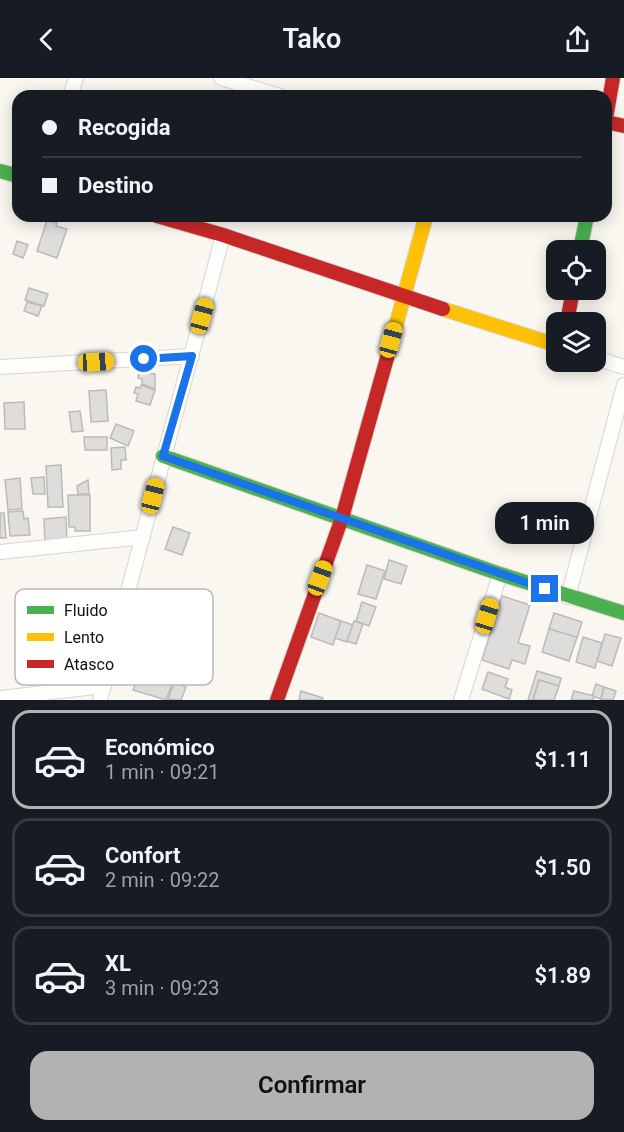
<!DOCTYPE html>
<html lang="es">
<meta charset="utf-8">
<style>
body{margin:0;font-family:Roboto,sans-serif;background:#20242c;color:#f1f3f6;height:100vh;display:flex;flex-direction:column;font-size:22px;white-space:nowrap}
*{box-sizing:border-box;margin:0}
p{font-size:20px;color:#9ea1a6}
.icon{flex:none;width:33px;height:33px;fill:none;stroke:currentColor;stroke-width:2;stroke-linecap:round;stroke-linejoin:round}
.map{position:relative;height:622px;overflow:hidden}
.sheet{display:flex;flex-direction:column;background:#171b24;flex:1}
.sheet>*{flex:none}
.banner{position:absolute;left:12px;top:12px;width:600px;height:132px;border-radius:18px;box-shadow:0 3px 15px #0003;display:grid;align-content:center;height:132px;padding:0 30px;background:#171b24}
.fabs{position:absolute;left:546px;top:162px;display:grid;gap:12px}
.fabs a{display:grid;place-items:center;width:60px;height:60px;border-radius:12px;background:#171b24;box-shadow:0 3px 15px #0003;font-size:30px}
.end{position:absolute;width:27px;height:27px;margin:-14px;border:8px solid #1a73e8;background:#fff;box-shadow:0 0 0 3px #fff}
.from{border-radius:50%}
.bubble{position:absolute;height:42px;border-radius:18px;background:#171b24;box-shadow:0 3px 15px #0003;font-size:20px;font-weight:600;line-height:42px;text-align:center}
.car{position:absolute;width:18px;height:36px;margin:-18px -9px;border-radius:8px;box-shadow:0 0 4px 2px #0007;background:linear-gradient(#f5c518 24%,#345 0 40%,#f5c518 0 76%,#345 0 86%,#f5c518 0)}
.banner b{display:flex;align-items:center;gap:21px;height:57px;font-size:22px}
.banner b+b{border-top:2px solid #363941}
.banner i{width:15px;height:15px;background:#f1f3f6}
ul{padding:10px 0 0;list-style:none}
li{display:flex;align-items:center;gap:18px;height:99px;margin:0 12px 9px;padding:0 18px;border:3px solid #363941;border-radius:18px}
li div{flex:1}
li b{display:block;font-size:22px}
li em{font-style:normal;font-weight:600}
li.selected{border-color:#b1b2b1}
li>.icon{width:54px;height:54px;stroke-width:1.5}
.cta{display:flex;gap:12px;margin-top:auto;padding:12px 30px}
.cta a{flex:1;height:69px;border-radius:18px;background:#b1b2b1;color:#111;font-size:24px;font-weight:600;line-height:69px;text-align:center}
header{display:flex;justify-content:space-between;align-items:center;height:78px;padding:0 30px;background:#171b24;font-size:27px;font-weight:600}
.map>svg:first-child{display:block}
.building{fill:#dedddc;stroke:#bcbab9;stroke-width:1.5}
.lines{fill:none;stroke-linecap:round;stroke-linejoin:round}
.street-casing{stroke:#d6d5cf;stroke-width:16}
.fast-casing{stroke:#d6d5cf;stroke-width:16}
.slow-casing{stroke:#d6d5cf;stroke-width:16}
.jam-casing{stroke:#d6d5cf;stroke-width:16}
.street{stroke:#fefefd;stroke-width:14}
.fast{stroke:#4caf50;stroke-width:14}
.slow{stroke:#ffc107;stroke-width:14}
.jam{stroke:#c62828;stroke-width:14}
.route{stroke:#1a73e8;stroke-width:8}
.key{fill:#fff;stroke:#b8b8b6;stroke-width:1.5}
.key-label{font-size:16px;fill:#12110d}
</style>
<header><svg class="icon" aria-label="back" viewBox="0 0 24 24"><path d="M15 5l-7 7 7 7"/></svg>Tako<svg class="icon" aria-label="share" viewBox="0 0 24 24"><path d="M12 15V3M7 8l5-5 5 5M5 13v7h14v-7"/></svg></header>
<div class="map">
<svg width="624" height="622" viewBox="0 0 624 622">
<rect width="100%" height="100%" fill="#faf7f0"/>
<g class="building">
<path d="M47,142L57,145L56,148L67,151L57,180L37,173Z"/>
<path d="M17,163L28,167L23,180L13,176Z"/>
<path d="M29,210L48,216L44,228L25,222Z"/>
<path d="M27,224L42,228L38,238L24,233Z"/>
<path d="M142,295L155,296V311L142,306V301L138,300V297Z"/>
<path d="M141,307L155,312L150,327L136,323L138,316L134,315L136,309L140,310Z"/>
<path d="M106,312L108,343L91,344L89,313Z"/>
<path d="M24,324L25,351H5L4,325Z"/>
<path d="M80,333L83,353L72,354L69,334Z"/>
<path d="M116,346L134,353L128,368L110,360Z"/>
<path d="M84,359H107V372H85Z"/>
<path d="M125,369L126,382H121V391L112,392L111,370Z"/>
<path d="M61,387L63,429H48L46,388Z"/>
<path d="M44,399L45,416H33L31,400Z"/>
<path d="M20,400L22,431L8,432L5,402Z"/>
<path d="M88,402L89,416H78L77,408Z"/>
<path d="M68,417H90V453H75V449H69Z"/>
<path d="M23,433L24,441L28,440L30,457L10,458L8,434Z"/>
<path d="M0,435H4L6,460H0Z"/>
<path d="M66,439L67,464L45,465L44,441Z"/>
<path d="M173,449L190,455L182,477L165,471Z"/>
<path d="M389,482L407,488L401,506L384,501Z"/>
<path d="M367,487L385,493L376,521L358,516Z"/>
<path d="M502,518L530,527L518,565L530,568L525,586L512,582L509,591L482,582Z"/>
<path d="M362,524L376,529L369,548L356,543Z"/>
<path d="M319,535L341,543L333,567L311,559Z"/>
<path d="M554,535L582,544L577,560L549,551Z"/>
<path d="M341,543L353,547L347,564L335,560Z"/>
<path d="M354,543L363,546L356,566L347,563Z"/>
<path d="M549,551L577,559L569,583L542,574Z"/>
<path d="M605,556L621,560L612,588L597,583Z"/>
<path d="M583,559L602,565L595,590L576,584Z"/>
<path d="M141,592L173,604L166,622L133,612Z"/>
<path d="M537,593L561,600L559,608L539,602L533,622H528Z"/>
<path d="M488,594L508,601L505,609L512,612L509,621L482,611Z"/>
<path d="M539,602L559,608L554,622H533Z"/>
<path d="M174,604L186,609L181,622L168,621Z"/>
<path d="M596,606L604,609L601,621L592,618Z"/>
<path d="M604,609L616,613L613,622L601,621Z"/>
<path d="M301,613L323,620L322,622H299Z"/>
<path d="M574,613L594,618L593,622H571Z"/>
</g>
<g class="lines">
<defs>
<g id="street">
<path d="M221,0L280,18"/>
<path d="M70,18L76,0"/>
<path d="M596,280L624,289"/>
<path d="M0,289L192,278"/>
<path d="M0,474L143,459"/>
<path d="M568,519L624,307"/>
<path d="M0,620L104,608"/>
<path d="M100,622C139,466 183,312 223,157"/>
<path d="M461,622L500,496"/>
</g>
<g id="fast">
<path d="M0,93L18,98"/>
<path d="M580,172L587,138"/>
<path d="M163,378L500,496L624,535"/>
</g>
<g id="slow">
<path d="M443,231L556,267"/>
<path d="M387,280L426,138"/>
</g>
<g id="jam">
<path d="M606,40L613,0"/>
<path d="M606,44L624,48"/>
<path d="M157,138L223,157L443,231"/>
<path d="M567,244L573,212"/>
<path d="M277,622L342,440L387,280"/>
</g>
</defs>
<use href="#street" class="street-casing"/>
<use href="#fast" class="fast-casing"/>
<use href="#slow" class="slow-casing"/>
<use href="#jam" class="jam-casing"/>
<use href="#street" class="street"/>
<use href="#fast" class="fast"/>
<use href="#slow" class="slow"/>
<use href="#jam" class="jam"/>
</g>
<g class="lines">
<path class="route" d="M144,281L192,278L163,378L545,511"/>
</g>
<rect x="15" y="511" width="198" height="96" rx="9" class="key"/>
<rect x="27" y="528" width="27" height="8" fill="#4caf50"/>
<rect x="27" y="555" width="27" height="8" fill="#ffc107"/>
<rect x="27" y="582" width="27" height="8" fill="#c62828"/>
<g class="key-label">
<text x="64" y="538">Fluido</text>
<text x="64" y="565">Lento</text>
<text x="64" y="592">Atasco</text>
</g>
</svg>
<div class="fabs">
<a><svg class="icon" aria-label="locate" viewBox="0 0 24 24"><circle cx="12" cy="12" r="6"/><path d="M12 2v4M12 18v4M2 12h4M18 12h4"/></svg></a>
<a><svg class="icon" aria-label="layers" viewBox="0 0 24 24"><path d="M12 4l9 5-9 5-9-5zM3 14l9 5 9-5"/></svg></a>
</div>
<i class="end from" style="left:144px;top:281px"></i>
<i class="end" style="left:545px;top:511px"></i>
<div class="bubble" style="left:495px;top:424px;width:99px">1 min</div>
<i class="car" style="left:202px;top:238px;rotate:15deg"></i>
<i class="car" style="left:391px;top:262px;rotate:15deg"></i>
<i class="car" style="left:96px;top:284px;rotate:87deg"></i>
<i class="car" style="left:153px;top:418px;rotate:14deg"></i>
<i class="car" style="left:320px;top:500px;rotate:20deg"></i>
<i class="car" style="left:487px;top:538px;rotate:17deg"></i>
<div class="banner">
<b><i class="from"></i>Recogida</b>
<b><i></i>Destino</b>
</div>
</div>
<section class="sheet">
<ul>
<li class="selected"><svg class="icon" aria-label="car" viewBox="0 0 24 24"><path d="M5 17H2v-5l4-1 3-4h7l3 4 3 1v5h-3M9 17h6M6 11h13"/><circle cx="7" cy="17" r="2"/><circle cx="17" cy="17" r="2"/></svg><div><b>Económico</b><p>1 min · 09:21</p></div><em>$1.11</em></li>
<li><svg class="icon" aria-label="car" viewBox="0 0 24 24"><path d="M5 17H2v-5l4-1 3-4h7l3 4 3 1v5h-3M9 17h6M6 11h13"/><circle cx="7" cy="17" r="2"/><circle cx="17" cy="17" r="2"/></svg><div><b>Confort</b><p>2 min · 09:22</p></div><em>$1.50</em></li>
<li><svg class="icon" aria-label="car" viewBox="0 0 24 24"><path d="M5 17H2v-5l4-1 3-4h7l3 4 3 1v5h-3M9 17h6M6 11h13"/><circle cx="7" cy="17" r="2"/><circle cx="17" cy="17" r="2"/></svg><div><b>XL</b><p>3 min · 09:23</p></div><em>$1.89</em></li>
</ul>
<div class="cta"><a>Confirmar</a></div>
</section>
